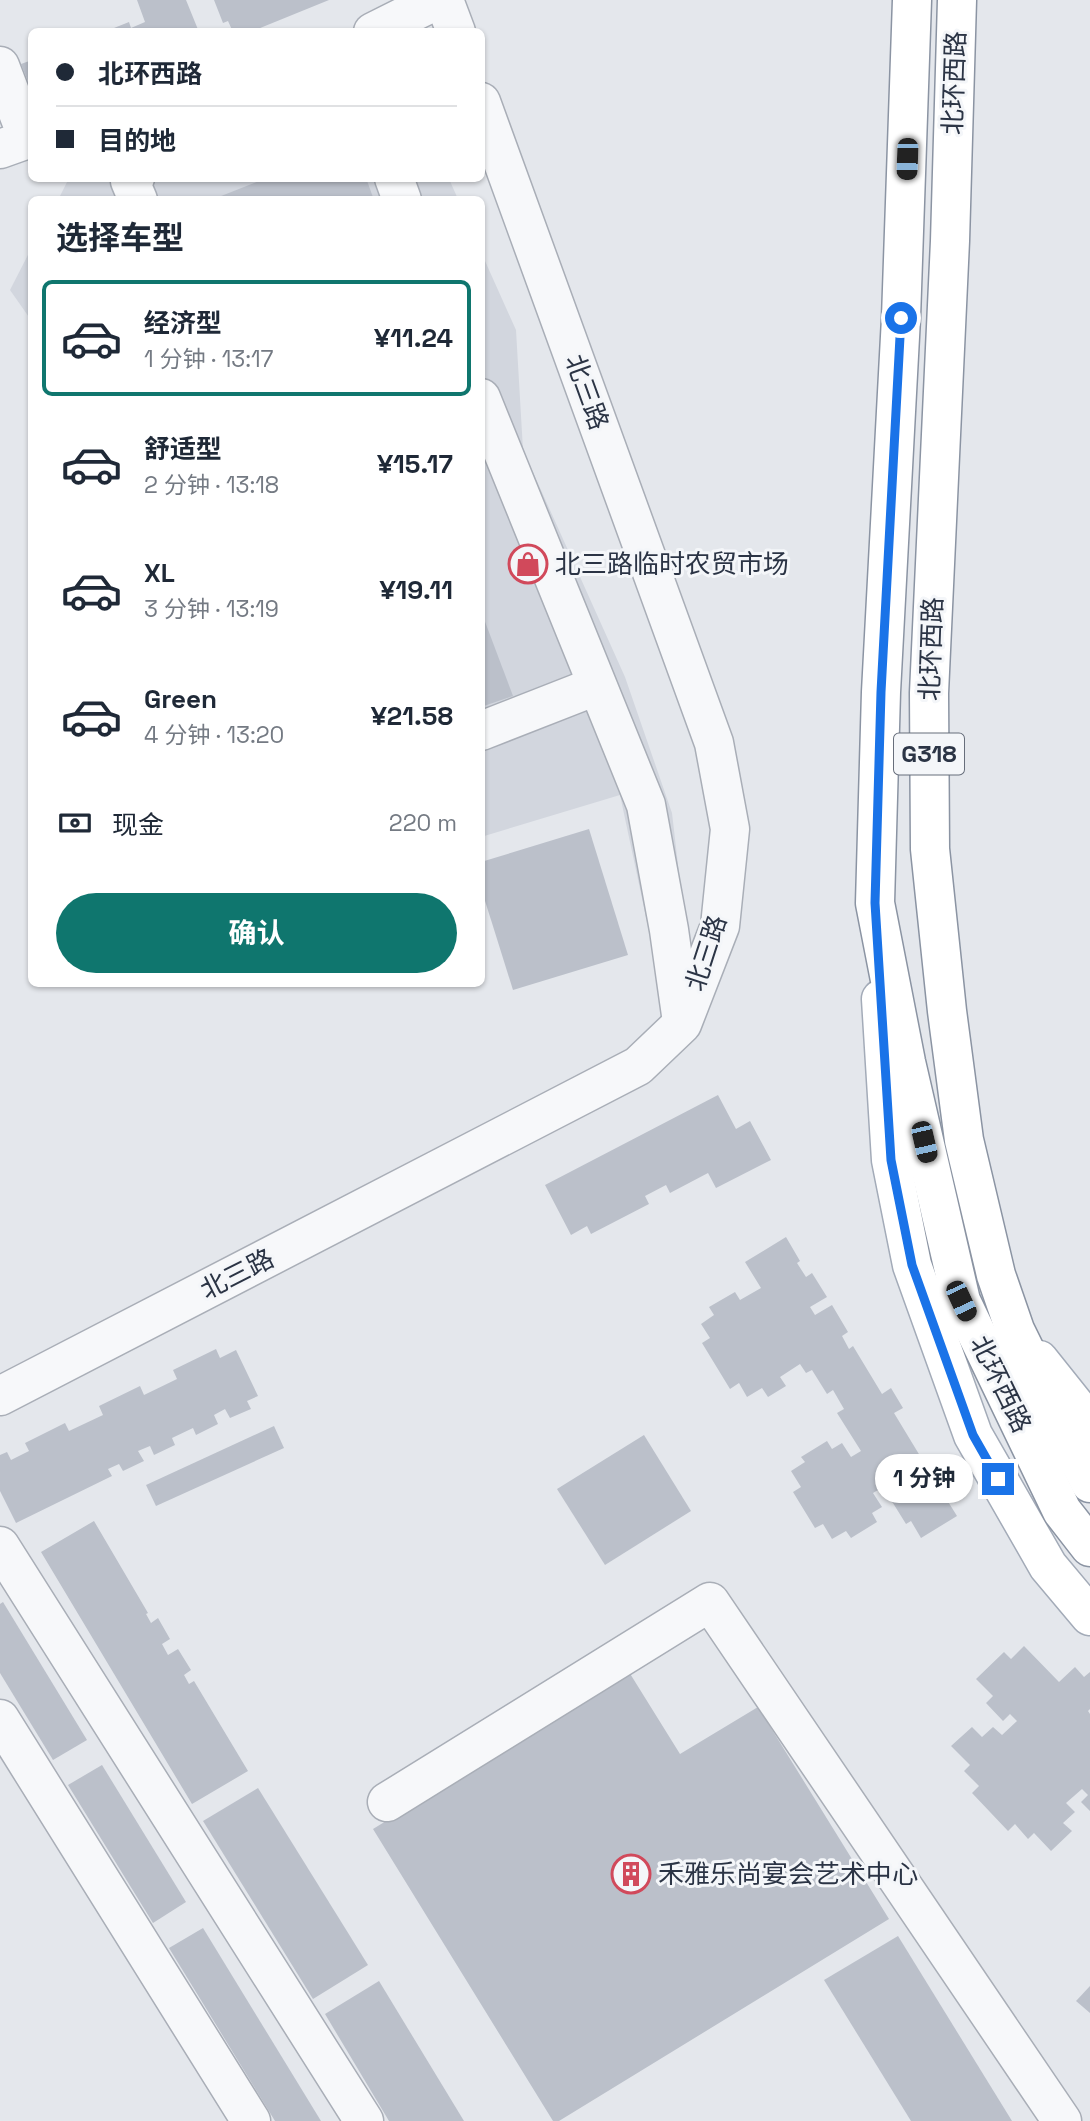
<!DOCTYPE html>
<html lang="zh">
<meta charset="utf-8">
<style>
body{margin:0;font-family:"Space Grotesk","Noto Sans SC",sans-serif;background:#f2f2f3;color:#1f2937;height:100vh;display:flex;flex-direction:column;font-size:26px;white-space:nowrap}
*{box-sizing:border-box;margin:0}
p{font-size:23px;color:#747a83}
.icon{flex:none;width:38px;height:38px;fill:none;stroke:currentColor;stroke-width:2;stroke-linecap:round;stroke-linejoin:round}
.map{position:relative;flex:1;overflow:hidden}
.drawer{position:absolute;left:28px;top:196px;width:457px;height:791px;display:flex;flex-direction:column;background:#fff;border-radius:10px;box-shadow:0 2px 5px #0004}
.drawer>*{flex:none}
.hud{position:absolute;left:28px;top:28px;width:457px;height:154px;border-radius:10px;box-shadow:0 2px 5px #0004;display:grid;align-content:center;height:154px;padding:0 28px;background:#fff}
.end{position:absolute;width:32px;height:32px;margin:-16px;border:9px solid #1a73e8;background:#fff;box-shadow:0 0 0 4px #fff}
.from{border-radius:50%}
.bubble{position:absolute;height:49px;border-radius:24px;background:#fff;box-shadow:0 2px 5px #0004;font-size:23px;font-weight:700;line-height:49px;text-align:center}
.car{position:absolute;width:21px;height:42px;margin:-21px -10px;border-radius:9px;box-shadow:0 0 5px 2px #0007;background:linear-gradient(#222 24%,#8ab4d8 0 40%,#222 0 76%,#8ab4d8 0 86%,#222 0)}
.hud b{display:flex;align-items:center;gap:24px;height:66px;font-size:26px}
.hud b+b{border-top:2px solid #e0e1e3}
.hud i{width:18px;height:18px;background:#1f2937}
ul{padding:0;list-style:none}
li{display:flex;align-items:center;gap:21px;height:116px;margin:0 14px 10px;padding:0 14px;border:4px solid transparent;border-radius:10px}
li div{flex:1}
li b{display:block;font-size:26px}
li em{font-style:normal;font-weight:700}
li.selected{border-color:#0f766e}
li>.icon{width:63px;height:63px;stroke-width:1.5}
h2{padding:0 28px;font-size:32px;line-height:84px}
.pay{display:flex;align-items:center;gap:18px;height:77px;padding:0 28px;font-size:26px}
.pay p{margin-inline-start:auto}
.primary-button{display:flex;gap:14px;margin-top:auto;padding:14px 28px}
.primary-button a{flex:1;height:80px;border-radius:42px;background:#0f766e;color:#fff;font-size:28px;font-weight:700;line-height:80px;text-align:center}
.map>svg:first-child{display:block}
.built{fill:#d2d6de}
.building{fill:#bbc0ca}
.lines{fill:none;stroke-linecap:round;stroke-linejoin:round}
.minor-casing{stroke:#a9aeb7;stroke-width:41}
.major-casing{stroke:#a3abb8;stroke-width:41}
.highway-casing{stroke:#8b94a3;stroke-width:41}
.minor{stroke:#f7f8fa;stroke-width:38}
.major{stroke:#fff;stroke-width:38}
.highway{stroke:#fff;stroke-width:38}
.route{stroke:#1a73e8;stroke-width:9}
.labels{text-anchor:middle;stroke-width:6;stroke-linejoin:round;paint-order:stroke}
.shield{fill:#f4f6f9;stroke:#676e7b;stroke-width:2}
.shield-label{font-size:24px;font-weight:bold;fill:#2b3445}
.street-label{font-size:26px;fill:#2b3445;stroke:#f4f6f9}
.poi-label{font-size:26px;fill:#2b3445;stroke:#f4f6f9;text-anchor:start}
</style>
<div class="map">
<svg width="1090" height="2121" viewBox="0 0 1090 2121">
<rect width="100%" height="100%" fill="#e4e7ec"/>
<g class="built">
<path d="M69,178L449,179L458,199L58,200Z"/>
<path d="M31,249L32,320H31L10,290Z"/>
<path d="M481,252L516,330L523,450L625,677L672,813L685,925L650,936L620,795L481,837Z"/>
</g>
<g class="building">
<path d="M137,0H186L199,32H104L129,22L131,28L145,22Z"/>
<path d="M214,0H329L250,32H233L228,21L223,23Z"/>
<path d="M32,60V89H31L21,64Z"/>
<path d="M267,178H366L374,200H211Z"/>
<path d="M481,611L513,696L481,707Z"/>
<path d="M589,829L628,955L513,990L481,888V862Z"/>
<path d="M718,1095L736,1129L750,1121L771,1160L716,1188L708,1173L670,1193L666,1185L645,1196L649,1204L591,1234L587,1226L571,1235L545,1185Z"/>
<path d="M786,1237L800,1261L797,1263L806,1277L812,1273L827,1297L810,1307L815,1315L832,1305L848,1332L842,1336L849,1349L853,1346L882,1394L891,1388L903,1408L894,1413L931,1474L937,1470L949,1488L942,1492L957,1516L921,1538L911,1521L906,1524L883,1487L873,1493L882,1507L872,1513L877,1522L851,1538L846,1531L832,1539L823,1524L815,1528L793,1492L801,1487L791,1471L805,1462L801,1457L827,1441L832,1449L842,1443L851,1457L861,1451L837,1413L844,1409L833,1390L827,1394L812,1370L806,1373L800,1364L780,1377L786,1386L768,1397L762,1388L747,1397L739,1383L730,1389L702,1343L710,1338L701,1324L714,1315L709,1307L735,1292L740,1300L761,1288L745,1262Z"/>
<path d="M216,1349L220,1358L236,1350L258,1396L247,1401L251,1409L230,1418L225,1409L214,1415L218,1424L196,1435L193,1428L172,1438L175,1445L154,1455L150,1446L138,1451L144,1461L123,1471L119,1464L108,1469L112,1476L16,1523L0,1491V1455L7,1452L11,1460L29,1451L25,1443L65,1423L69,1431L103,1415L99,1406L140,1386L144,1395L177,1379L173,1370Z"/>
<path d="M274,1426L284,1448L156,1506L146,1485Z"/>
<path d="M644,1435L691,1511L605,1565L557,1489Z"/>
<path d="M94,1521L148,1613L146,1614L151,1623L158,1618L170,1639L162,1644L168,1655L178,1649L191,1670L184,1675L189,1684L194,1681L248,1771L192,1804L41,1552Z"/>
<path d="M3,1602L87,1740L53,1760L0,1673V1604Z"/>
<path d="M1024,1646L1059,1682L1075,1667L1084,1677L1090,1672V1709L1088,1711L1090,1714V1811L1081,1802L1088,1795L1082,1789L1066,1803L1075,1812L1063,1823L1072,1831L1051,1851L1034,1833L1028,1839L1015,1824L1008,1831L972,1793L979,1786L964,1771L970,1765L951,1746L972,1727L982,1737L993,1727L1002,1735L1017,1721L1010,1714L1003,1721L986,1703L993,1696L976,1679L1004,1652L1011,1659Z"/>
<path d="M629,1672L680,1754L758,1707L889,1919L559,2121H553L373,1829Z"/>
<path d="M102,1765L186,1902L153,1923L68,1785Z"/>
<path d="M258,1788L368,1965L313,1999L203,1821Z"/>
<path d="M203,1928L321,2121H275L169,1948Z"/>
<path d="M898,1936L1012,2121H911L824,1980Z"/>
<path d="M379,1981L464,2121H389L325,2014Z"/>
<path d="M1090,1986V2013L1076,2001Z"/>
</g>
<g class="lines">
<defs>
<g id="minor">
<path d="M444,0L456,32"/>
<path d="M373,32L437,0"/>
<path d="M0,66L28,139L0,149"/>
<path d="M135,178L130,181L138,200"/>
<path d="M394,178L402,200"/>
<path d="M481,398L646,805L669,930L682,1022"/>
<path d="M481,731L596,686"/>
<path d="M0,1396L638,1066L682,1024L720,926L730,829L714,743L481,102"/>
<path d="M0,1546L364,2121"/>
<path d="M0,1719L251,2121"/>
<path d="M387,1802L710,1602L1062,2121"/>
</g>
<g id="major">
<path d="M881,999L891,1160L912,1265L973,1435L1048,1566L1090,1616"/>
<path d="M1039,1360L1090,1424"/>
</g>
<g id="highway">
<path d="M912,0L901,318L881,692L875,903L906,1062L961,1301L1062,1511L1090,1547"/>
<path d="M957,0L950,241L929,693L930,849L947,1011L964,1140L996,1275L1015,1330L1090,1483"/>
</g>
</defs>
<use href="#minor" class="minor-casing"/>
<use href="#major" class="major-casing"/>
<use href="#highway" class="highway-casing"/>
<use href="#minor" class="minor"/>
<use href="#major" class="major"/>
<use href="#highway" class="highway"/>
</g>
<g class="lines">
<path class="route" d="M901,318L881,692L875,903L891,1160L912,1265L973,1435L998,1479"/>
</g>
<defs>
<symbol id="shop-ring" viewBox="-11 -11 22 22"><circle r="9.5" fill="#f4f6f9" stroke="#d1495b" stroke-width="1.5"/><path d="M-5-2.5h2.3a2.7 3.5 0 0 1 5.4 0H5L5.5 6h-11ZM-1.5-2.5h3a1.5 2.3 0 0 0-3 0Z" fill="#d1495b"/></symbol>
<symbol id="building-ring" viewBox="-11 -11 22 22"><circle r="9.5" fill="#f4f6f9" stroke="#d1495b" stroke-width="1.5"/><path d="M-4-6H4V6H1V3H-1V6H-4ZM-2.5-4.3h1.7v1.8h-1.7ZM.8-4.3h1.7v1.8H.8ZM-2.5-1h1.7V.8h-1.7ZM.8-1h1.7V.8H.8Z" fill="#d1495b"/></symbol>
</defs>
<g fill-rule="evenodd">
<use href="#shop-ring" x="506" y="542" width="44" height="44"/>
<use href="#building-ring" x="609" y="1852" width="44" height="44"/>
</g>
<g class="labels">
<rect class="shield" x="894" y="733.5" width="70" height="41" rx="5"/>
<g class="shield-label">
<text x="929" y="762">G318</text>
</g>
<g class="street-label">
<text transform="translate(954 83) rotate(-88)" y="9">北环西路</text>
<text transform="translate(587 392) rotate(70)" y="9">北三路</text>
<text transform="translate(931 649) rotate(-88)" y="9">北环西路</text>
<text transform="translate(706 953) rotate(-72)" y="9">北三路</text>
<text transform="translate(237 1274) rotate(-27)" y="9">北三路</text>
<text transform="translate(1001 1384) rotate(64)" y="9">北环西路</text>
</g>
<g class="poi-label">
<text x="555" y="573">北三路临时农贸市场</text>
<text x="658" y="1883">禾雅乐尚宴会艺术中心</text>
</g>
</g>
</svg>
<i class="end from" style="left:901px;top:318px"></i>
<i class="end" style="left:998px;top:1479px"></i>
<div class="bubble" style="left:875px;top:1454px;width:98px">1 分钟</div>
<i class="car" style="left:907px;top:159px;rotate:182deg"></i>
<i class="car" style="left:924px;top:1142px;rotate:167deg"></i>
<i class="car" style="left:961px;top:1301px;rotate:155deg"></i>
<div class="hud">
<b><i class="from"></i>北环西路</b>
<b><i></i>目的地</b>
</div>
<section class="drawer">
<h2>选择车型</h2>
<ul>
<li class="selected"><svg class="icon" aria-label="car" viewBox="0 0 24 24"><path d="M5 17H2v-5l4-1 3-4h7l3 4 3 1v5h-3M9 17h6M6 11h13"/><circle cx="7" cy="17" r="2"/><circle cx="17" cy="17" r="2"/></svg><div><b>经济型</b><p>1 分钟 · 13:17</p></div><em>¥11.24</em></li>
<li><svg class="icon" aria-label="car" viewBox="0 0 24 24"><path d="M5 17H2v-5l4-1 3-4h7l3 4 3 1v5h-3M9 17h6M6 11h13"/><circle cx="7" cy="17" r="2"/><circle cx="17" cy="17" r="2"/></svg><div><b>舒适型</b><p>2 分钟 · 13:18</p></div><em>¥15.17</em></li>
<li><svg class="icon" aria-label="car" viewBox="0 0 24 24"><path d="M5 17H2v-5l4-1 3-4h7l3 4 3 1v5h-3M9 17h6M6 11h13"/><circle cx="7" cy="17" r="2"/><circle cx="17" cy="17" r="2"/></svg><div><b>XL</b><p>3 分钟 · 13:19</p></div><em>¥19.11</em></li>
<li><svg class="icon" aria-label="car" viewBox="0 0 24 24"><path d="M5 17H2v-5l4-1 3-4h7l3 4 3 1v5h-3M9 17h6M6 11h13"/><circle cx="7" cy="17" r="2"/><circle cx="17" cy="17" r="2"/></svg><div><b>Green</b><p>4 分钟 · 13:20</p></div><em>¥21.58</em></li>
</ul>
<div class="pay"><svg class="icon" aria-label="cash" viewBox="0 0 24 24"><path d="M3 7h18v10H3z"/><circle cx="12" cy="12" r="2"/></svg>现金<p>220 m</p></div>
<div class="primary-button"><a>确认</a></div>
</section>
</div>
